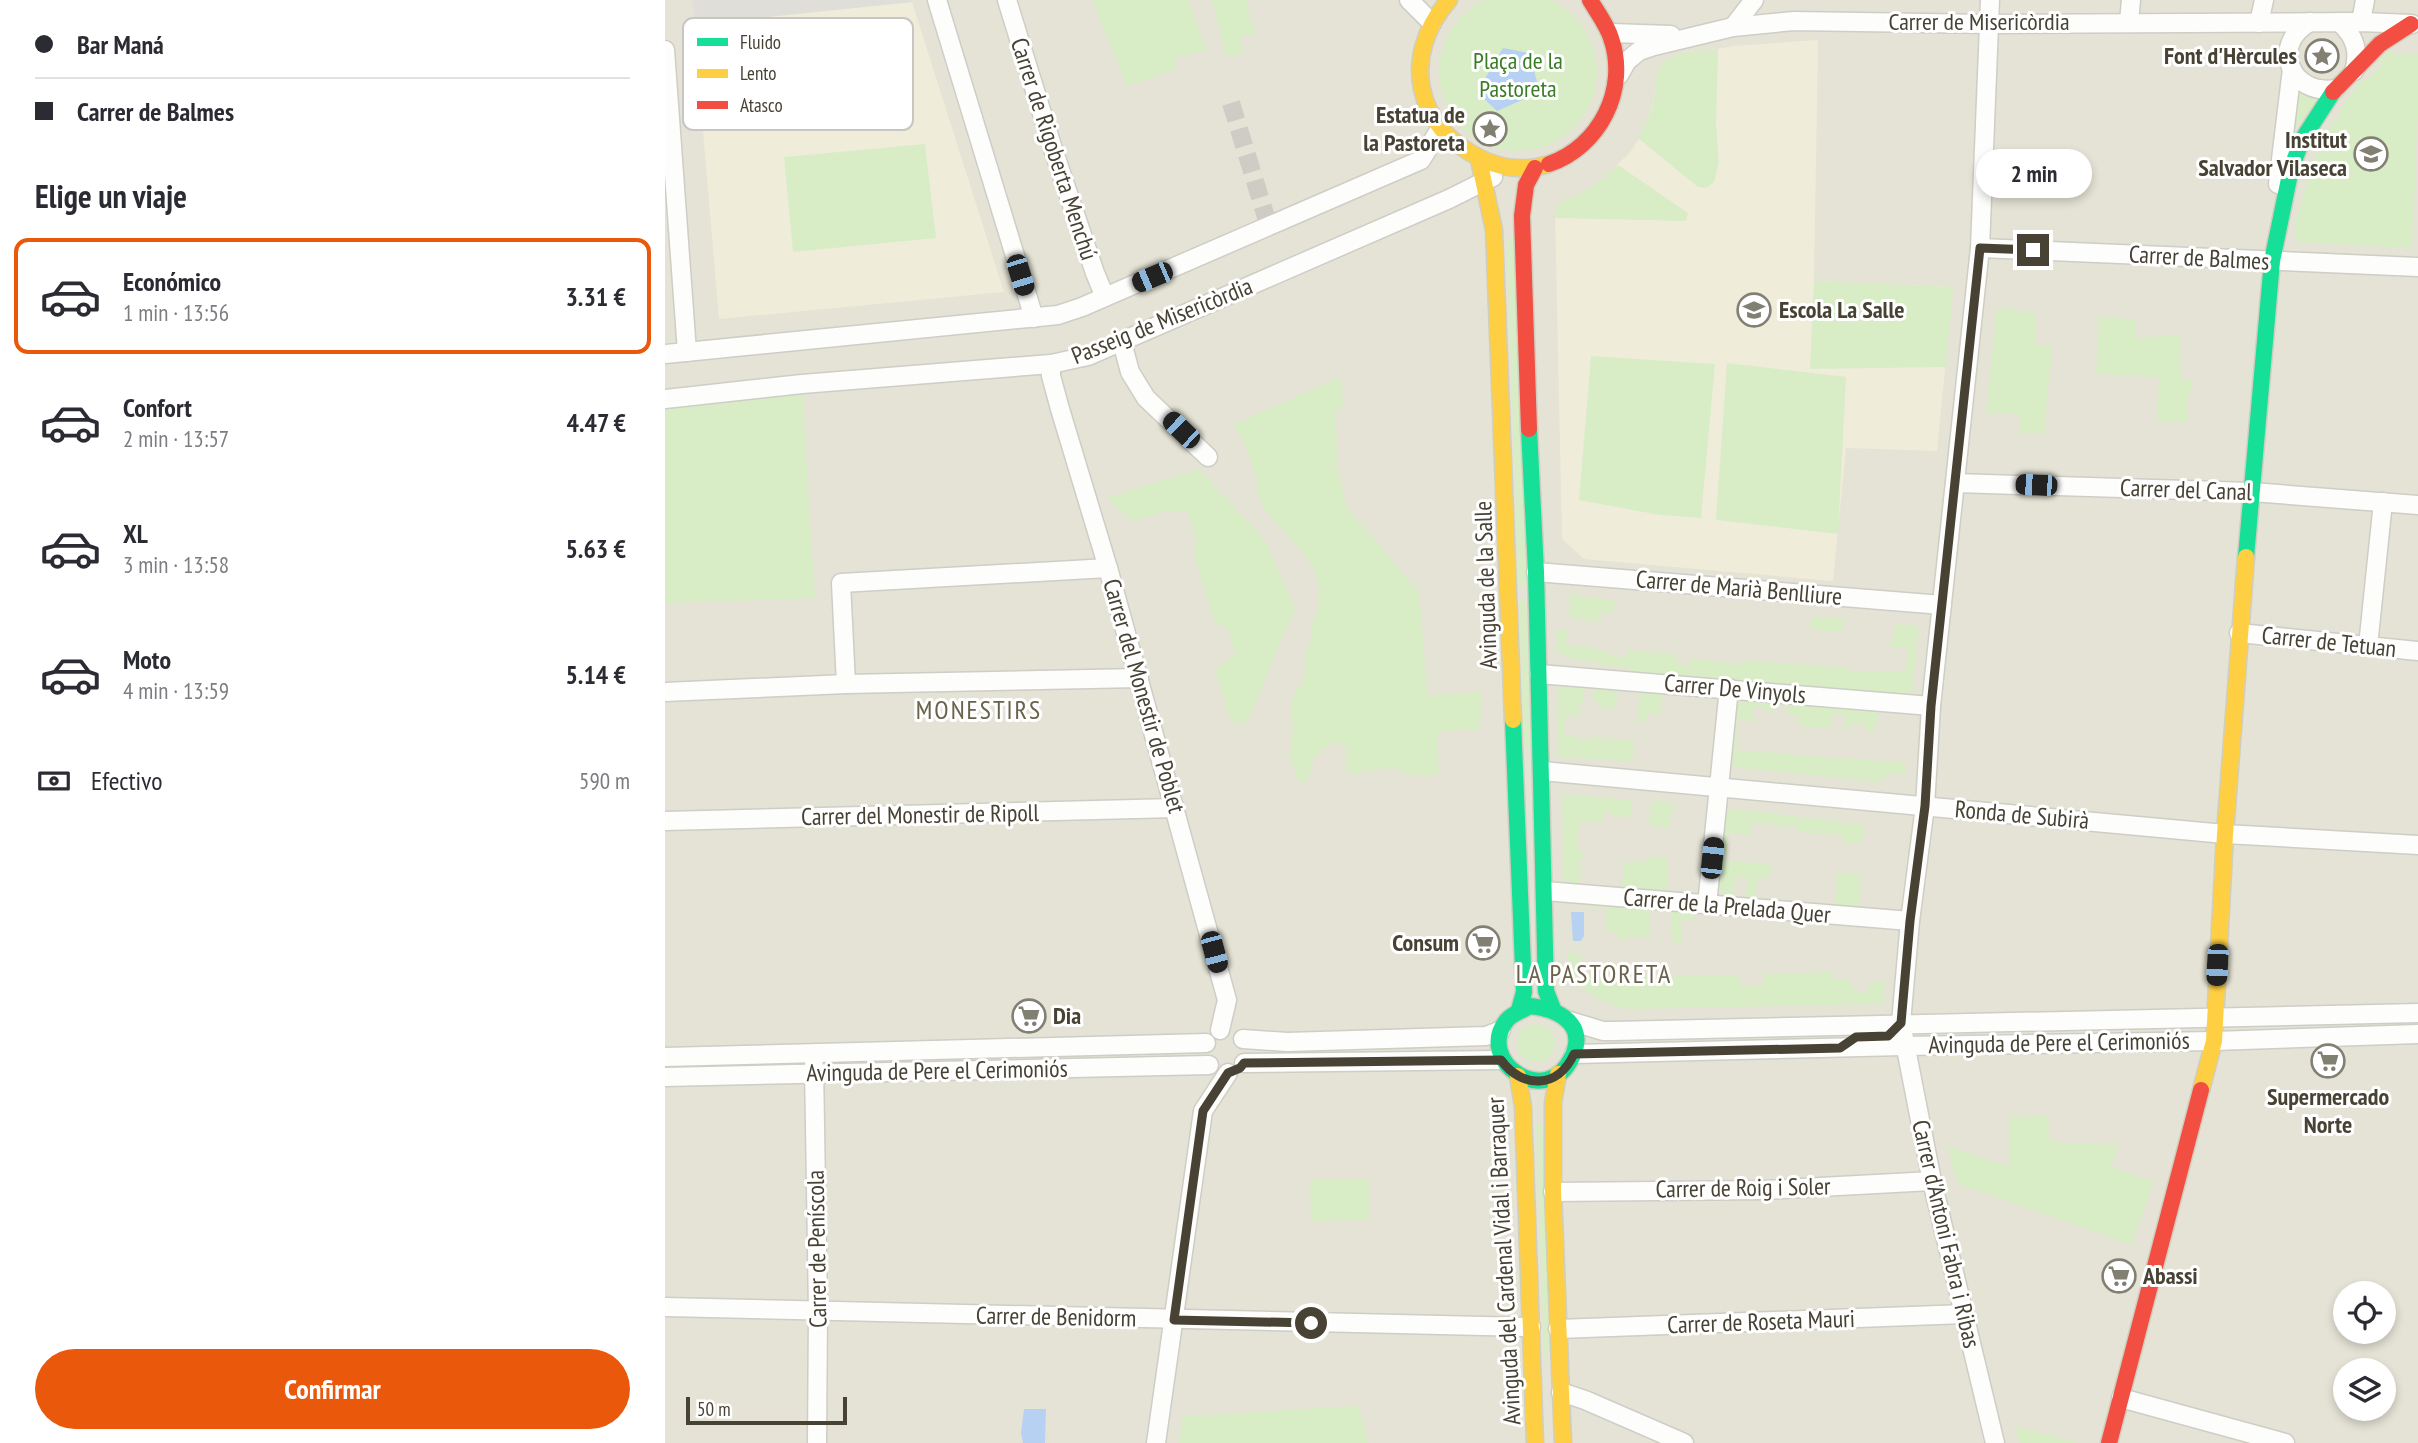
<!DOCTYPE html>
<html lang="es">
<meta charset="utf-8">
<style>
body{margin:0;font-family:"PT Sans Narrow",sans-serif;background:#f7f7f7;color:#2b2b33;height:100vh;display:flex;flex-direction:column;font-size:26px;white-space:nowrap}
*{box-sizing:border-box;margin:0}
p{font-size:23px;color:#7c7c81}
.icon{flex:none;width:38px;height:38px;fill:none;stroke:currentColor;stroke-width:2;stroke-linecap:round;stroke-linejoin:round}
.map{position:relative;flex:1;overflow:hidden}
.sheet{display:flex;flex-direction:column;background:#fff;width:665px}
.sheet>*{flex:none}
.top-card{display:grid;align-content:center;height:154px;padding:0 35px;background:#fff}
.buttons{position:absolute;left:1668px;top:1281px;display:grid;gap:14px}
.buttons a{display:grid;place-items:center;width:63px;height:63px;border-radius:50%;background:#fff;box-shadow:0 4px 10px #0003;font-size:35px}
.scale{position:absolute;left:21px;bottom:18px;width:161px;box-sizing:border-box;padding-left:7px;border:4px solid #474234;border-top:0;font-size:19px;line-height:24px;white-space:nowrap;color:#474234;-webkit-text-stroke:5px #fff;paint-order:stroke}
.end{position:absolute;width:32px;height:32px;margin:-16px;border:9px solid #474234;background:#fff;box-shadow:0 0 0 4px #fff}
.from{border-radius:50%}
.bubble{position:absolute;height:49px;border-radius:24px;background:#fff;box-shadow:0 4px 10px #0003;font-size:23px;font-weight:800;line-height:49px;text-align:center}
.car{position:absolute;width:21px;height:42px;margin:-21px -10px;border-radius:9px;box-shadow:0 0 5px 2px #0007;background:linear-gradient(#222 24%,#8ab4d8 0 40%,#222 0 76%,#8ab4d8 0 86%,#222 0)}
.top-card b{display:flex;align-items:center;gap:24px;height:66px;font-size:26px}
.top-card b+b{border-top:2px solid #e1e1e2}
.top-card i{width:18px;height:18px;background:#2b2b33}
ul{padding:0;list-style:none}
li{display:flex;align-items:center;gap:21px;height:116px;margin:0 14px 10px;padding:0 21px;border:4px solid transparent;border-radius:14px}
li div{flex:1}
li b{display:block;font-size:26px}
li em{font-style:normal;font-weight:800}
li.active{border-color:#ea580c}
li>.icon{width:63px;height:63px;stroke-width:1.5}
h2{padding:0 35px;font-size:32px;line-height:84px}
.pay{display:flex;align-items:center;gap:18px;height:77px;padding:0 35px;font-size:26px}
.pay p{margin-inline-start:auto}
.button{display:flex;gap:14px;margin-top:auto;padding:14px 35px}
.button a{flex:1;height:80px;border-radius:42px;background:#ea580c;color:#fff;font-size:28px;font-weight:800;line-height:80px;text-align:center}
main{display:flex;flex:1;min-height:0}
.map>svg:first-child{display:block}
.residential{fill:#e5e3d5;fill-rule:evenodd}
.education{fill:#efecda}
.green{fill:#d8edc6}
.parking{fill:#dfded8}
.water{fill:#b6d1f1}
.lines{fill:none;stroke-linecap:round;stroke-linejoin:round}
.street-tunnel{stroke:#ceccc4;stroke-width:18;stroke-dasharray:18 9;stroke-linecap:butt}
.street-casing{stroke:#cecdc6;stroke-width:21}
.fast-casing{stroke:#d0cebf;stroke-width:19}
.slow-casing{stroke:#d0cebf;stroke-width:19}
.jam-casing{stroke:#d0cebf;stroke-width:19}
.street{stroke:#fdfdfc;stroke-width:18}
.fast{stroke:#16e098;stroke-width:16}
.slow{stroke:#ffcf43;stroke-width:16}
.jam{stroke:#f24e42;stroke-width:16}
.route{stroke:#474234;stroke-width:9}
.labels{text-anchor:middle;stroke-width:6;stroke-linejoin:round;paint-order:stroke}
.street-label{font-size:24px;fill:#474234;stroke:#fff}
.poi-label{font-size:24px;font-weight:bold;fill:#474234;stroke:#fff;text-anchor:end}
.park-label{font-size:24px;fill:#387c24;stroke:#fff}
.neighbourhood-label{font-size:26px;letter-spacing:2px;fill:#6a624b;stroke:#fff}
.key{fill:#fff;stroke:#c8c6c2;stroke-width:2}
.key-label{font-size:19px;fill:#474234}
</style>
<main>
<section class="sheet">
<div class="top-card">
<b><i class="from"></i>Bar Maná</b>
<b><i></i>Carrer de Balmes</b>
</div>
<h2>Elige un viaje</h2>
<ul>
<li class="active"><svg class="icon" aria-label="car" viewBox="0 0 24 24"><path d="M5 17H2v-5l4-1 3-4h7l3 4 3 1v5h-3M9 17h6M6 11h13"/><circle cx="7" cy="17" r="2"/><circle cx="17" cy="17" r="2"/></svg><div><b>Económico</b><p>1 min · 13:56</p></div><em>3.31 €</em></li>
<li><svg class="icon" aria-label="car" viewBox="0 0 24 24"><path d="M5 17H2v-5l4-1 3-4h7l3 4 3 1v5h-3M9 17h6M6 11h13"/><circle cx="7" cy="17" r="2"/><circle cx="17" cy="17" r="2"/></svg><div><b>Confort</b><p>2 min · 13:57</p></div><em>4.47 €</em></li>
<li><svg class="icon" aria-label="car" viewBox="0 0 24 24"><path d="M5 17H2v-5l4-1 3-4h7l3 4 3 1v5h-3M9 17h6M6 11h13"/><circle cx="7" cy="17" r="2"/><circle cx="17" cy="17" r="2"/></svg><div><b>XL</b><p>3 min · 13:58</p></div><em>5.63 €</em></li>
<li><svg class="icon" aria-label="car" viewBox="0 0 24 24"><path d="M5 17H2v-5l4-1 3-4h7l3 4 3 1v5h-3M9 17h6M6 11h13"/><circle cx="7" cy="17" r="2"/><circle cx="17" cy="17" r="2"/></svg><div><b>Moto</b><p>4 min · 13:59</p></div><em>5.14 €</em></li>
</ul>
<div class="pay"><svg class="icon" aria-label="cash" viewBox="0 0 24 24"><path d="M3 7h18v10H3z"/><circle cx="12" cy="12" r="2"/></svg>Efectivo<p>590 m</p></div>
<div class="button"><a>Confirmar</a></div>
</section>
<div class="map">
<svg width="1753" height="1443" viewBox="0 0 1753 1443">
<rect width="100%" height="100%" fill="#f0efe8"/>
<path class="residential" d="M0,0H1753V1443H0ZM1680,1293H1718V1332H1680ZM1680,1370H1718V1409H1680Z"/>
<g class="education">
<path d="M247,2L339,292L54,319L29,25Z"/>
<path d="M1153,40L1149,281L1288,287L1272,451L1181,448L1168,581L919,559L897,539L890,209L893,203L913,195L939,178L967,150L980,128L988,102L992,72L996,65L1004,58L1069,46Z"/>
</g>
<g class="green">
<circle cx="853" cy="72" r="79"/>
<path d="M427,0H523L542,50L511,58V69L462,86Z"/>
<path d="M547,0H583V8L590,35L575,37L578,53L561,57Z"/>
<circle cx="1658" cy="55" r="16"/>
<path d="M1053,49L1051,125L1054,162L1049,182L1041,188L1033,187L973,138C980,127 985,115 988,103C992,87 987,67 1004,58C1018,51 1038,51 1053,49Z"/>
<path d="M1728,51L1733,55L1753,54V110L1747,248L1634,242L1631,238L1630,222L1656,140L1675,113L1677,105L1698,79H1703L1716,66L1715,61L1722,52Z"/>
<path d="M1632,88L1653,99L1627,133Z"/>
<path d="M260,144L271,238L128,252L119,157Z"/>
<path d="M953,165L1023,213L1021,221L890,218V209L893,203L913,195L939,178Z"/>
<path d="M849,236L861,585H853L842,237Z"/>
<path d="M1149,281L1288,287L1281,367L1145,369Z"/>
<path d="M1332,307L1371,313V344L1387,347L1379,433H1355V414L1321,413Z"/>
<path d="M1434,316L1470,320L1471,337L1491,338L1493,335H1515L1516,379L1526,380V394L1523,395L1522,421L1492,422L1494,378L1431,373Z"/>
<path d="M926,356L1050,364L1036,518L995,515L914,500Z"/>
<path d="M1062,363L1181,377L1173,534L1051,520Z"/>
<path d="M670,379H676L678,408L671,410L672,475L675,476L681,506L754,592L763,695L817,692L815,729L772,732L774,773C750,781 747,771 725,769C710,767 696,775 680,772L682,751L678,744C665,741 656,751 647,760L645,774L640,783L632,780L625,757L628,732L626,711L628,695L638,683L641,656L655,594L651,575L643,559L600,510L592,494L591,477L579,443L568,425Z"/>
<path d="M137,384L150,598L0,603V399Z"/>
<path d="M533,469L599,538L630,608L582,722L566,723L550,670L570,653L563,629L550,624L529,555L531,540L523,512L502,511L467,521L441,498Z"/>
<path d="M905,594L950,601L948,614L936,612L935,622L904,618Z"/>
<path d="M854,600H861L866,748H859Z"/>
<path d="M1146,617L1180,619L1177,632L1145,630Z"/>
<path d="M1231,624L1253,626L1247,696L984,673L904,658L891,651L892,630H903L901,646L931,647L932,650L945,652V656L961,657L962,650L1008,654L1012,656V664L1025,665L1026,658L1075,665L1076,660L1185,668L1186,671L1240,672L1243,648L1224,647V642L1228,641Z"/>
<path d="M893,684H920L918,704H915L914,716L901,715L899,735L924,740L926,737L970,741L967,761L893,757Z"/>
<path d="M930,685L953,687L950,709L932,708V701L928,700Z"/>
<path d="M976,690L997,692V714L983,713L981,722L971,721Z"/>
<path d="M1078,698L1213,712L1210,732L1200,731V724L1187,723L1186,730L1179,729L1181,715L1168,713L1166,728L1133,726V715L1122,714V706L1111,705L1110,712L1101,711V707H1089L1088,721L1073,720L1071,750L1241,763L1240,773L1224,775L1215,782L1069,767L1066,755L1070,705Z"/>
<path d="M897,794L967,800L966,812L962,817L947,816L944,812L938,814L937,822L915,821L912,850L918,851L914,884H899Z"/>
<path d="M987,801L1008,802L1004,828L984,826Z"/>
<path d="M1069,809L1200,825L1199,837L1196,838L1195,844L1177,842L1176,835L1133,832L1132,828L1086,822V835L1063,833L1061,861L1106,864L1105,878H1092L1091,898L1081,897L1083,877H1071L1068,896L1057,894L1053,888L1061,813Z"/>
<path d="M983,856L1003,859V892L954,888L957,884L959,862L971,863L972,860L982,861Z"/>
<path d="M1173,872L1196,874L1195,909L1169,907Z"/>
<path d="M925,903L984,908V937L953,939V932H940V908L924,907Z"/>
<path d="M1006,911L1028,912L1030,920H1016L1017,945L1013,946L1012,941H1006Z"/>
<path d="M902,952L916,953L918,978L1075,975L1076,987L1099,985V974L1168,972L1167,980H1186L1189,993L1199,992L1204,987L1205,981L1220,982L1218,1004L964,1009C931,1002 906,989 902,952Z"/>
<circle cx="871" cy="1043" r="19"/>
<path d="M1383,1116L1384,1142L1454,1145L1446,1167L1488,1181L1467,1245L1292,1183L1283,1146L1345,1167L1344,1117Z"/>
<path d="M871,1124H877L885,1354H879Z"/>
<path d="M645,1180H704V1220L646,1221Z"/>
<path d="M694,1406L703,1443H514L518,1416Z"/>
<path d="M1350,1426L1415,1443H1354Z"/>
</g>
<path class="parking" d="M28,0H246L247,2L29,24Z"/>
<g class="water">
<path d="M838,48L864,53L875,92L832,111L812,92Z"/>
<path d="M906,912H919V936L916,941H908Z"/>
<path d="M359,1409H381L380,1443H358L356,1433Z"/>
</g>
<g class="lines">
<path class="street-tunnel" d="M566,103L604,227"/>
<defs>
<g id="street">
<path d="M272,0L369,318"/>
<path d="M342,0L388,149L430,273L440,297"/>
<path d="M744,0L767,23"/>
<path d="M1325,0L1315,248L1266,706L1260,806L1245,921L1236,1023L1267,1181L1330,1443"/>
<path d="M1464,22L1466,0"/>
<path d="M1645,22C1604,45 1626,96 1670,89"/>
<path d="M1674,22C1690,36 1695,51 1689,71"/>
<path d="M1696,22L1700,0"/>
<path d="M1594,23L1599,0"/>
<path d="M1068,27L1089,0"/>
<path d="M946,33L1006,35"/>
<path d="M0,50L22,352"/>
<path d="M954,75L962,61L974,51L989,46L1068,27L1129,21L1324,24L1696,22L1747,24"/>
<path d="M1613,184L1627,69"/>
<path d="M1315,248L1753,267"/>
<path d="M457,342L465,372L481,398L543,457"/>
<path d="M0,354L393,315L417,307L756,160L775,129"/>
<path d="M386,364V376L395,409L443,568L562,1000L555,1030"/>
<path d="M0,399L137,384L386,364L423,356L784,199L828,177"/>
<path d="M1290,483L1587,492L1753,505"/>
<path d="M871,572L1277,605"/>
<path d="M1574,633L1753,651"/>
<path d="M1703,646L1718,502"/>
<path d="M874,674L1266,706"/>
<path d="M181,684L176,583L443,568"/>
<path d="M0,692L181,684L474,678"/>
<path d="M877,771L1560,834L1753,845"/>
<path d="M0,821L510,808"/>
<path d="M880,891L1245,921"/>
<path d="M1042,905L1064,688"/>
<path d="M905,1021L938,1031H948L1753,1013"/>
<path d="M578,1039L622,1042L821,1036L836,1030"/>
<path d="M909,1054L1238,1046L1549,1041L1753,1034"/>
<path d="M0,1057L541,1043"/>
<path d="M579,1063L836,1060"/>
<path d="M149,1065L153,1311L152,1443"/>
<path d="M0,1077L544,1065"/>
<path d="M888,1192L1100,1190L1267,1181"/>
<path d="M0,1307L866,1327"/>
<path d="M893,1329L1300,1314"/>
<path d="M896,1392L920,1400L1019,1443"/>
<path d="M1456,1398L1620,1443"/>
<path d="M491,1443L538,1111L563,1073"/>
</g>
<g id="fast">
<path d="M864,429L871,572L881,991L888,1009"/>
<path d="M1581,557L1607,261L1626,169L1637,140L1668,92"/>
<path d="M848,720L859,992L854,1010"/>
<path d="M865,1006C893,1009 923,1024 907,1057C882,1111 809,1061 842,1020C847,1014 858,1010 865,1006Z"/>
</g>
<g id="slow">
<path d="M784,0C735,56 750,128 817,159C838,169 861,171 884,164"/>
<path d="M814,160L829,230L848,720"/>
<path d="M893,1074L888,1103V1192L898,1443"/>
<path d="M853,1076L858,1107L870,1443"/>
<path d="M1536,1090L1549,1041L1560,834L1581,557"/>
</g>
<g id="jam">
<path d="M1668,92L1715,44L1746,24"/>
<path d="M884,164C934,147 964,90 946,38C942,25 932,12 925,0"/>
<path d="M864,429L857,216L861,185L870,168"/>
<path d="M1444,1443L1536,1090"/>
</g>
</defs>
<use href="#street" class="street-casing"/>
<use href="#fast" class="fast-casing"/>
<use href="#slow" class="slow-casing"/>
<use href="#jam" class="jam-casing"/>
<use href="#street" class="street"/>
<use href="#fast" class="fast"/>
<use href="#slow" class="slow"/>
<use href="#jam" class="jam"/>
</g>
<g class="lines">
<path class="route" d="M646,1323L509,1320L538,1111L563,1073L575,1068L579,1063L836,1060C857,1089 893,1089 909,1054L1175,1048L1191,1037L1223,1036L1236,1023L1245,921L1260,806L1266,706L1315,248L1368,250"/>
</g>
<defs>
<symbol id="sight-ring" viewBox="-11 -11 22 22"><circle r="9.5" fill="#fff" stroke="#827f73" stroke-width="1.5"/><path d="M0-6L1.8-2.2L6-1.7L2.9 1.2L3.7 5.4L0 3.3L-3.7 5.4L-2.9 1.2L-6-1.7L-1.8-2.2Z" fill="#827f73"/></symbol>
<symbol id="school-ring" viewBox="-11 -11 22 22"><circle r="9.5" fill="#fff" stroke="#827f73" stroke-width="1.5"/><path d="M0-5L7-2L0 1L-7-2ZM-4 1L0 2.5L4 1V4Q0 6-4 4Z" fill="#827f73"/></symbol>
<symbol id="supermarket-ring" viewBox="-11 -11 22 22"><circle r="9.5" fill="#fff" stroke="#827f73" stroke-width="1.5"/><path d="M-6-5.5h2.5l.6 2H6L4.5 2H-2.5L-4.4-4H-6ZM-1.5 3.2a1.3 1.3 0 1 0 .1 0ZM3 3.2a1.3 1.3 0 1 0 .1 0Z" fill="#827f73"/></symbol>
</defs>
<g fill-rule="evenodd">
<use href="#sight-ring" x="1638" y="37" width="38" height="38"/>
<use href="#sight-ring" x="806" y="110" width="38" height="38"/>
<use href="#school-ring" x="1687" y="135" width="38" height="38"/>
<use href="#school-ring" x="1070" y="291" width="38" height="38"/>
<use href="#supermarket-ring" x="799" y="924" width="38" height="38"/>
<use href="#supermarket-ring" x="345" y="997" width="38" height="38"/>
<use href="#supermarket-ring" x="1644" y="1042" width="38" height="38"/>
<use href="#supermarket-ring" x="1435" y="1257" width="38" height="38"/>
</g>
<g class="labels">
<g class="street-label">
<text x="1314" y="30">Carrer de Misericòrdia</text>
<text transform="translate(389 149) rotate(72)" y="8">Carrer de Rigoberta Menchú</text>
<text transform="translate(1534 258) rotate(3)" y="8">Carrer de Balmes</text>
<text transform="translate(497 321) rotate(-22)" y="8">Passeig de Misericòrdia</text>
<text transform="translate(1521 490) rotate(2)" y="8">Carrer del Canal</text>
<text transform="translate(821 585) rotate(-92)" y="8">Avinguda de la Salle</text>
<text transform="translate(1074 588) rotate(5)" y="8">Carrer de Marià Benlliure</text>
<text transform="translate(1664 642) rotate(6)" y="8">Carrer de Tetuan</text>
<text transform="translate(1070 689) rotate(5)" y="8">Carrer De Vinyols</text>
<text transform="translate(479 696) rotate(74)" y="8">Carrer del Monestir de Poblet</text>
<text transform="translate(255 815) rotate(-1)" y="8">Carrer del Monestir de Ripoll</text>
<text transform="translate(1357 815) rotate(5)" y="8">Ronda de Subirà</text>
<text transform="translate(1062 906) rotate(5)" y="8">Carrer de la Prelada Quer</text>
<text transform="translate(1394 1043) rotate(-1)" y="8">Avinguda de Pere el Cerimoniós</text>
<text transform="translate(272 1071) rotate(-1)" y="8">Avinguda de Pere el Cerimoniós</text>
<text transform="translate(1078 1188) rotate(-1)" y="8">Carrer de Roig i Soler</text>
<text transform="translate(1281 1234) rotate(77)" y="8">Carrer d'Antoni Fabra i Ribas</text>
<text transform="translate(152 1249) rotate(-91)" y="8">Carrer de Peníscola</text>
<text transform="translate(839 1261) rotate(-93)" y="8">Avinguda del Cardenal Vidal i Barraquer</text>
<text transform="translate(391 1317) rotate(1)" y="8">Carrer de Benidorm</text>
<text transform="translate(1096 1322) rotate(-2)" y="8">Carrer de Roseta Mauri</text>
</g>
<g class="poi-label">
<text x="1632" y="64">Font d'Hèrcules</text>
<text x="800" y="123">Estatua de<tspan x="800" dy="28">la Pastoreta</tspan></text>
<text x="1682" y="148">Institut<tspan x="1682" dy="28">Salvador Vilaseca</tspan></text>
<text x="1114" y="318" text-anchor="start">Escola La Salle</text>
<text x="794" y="951">Consum</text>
<text x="388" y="1024" text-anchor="start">Dia</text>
<text x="1663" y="1105" text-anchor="middle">Supermercado<tspan x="1663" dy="28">Norte</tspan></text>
<text x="1478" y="1284" text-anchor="start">Abassi</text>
</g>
<g class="park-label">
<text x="853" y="69">Plaça de la<tspan x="853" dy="28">Pastoreta</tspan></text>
</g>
<g class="neighbourhood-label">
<text x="314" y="719">MONESTIRS</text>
<text x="929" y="983">LA PASTORETA</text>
</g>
</g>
<rect x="18" y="18" width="230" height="112" rx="10" class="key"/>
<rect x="32" y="38" width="31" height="8" fill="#16e098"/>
<rect x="32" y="69" width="31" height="9" fill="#ffcf43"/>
<rect x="32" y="101" width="31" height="8" fill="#f24e42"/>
<g class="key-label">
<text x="75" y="49">Fluido</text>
<text x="75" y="80">Lento</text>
<text x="75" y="112">Atasco</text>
</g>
</svg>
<div class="buttons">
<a><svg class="icon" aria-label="locate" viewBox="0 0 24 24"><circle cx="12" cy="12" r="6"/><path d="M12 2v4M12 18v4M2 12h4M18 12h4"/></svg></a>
<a><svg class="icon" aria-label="layers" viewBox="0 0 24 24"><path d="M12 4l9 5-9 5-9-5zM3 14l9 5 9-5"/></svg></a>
</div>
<div class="scale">50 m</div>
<i class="end from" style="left:646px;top:1323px"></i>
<i class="end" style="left:1368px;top:250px"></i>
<div class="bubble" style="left:1311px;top:149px;width:116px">2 min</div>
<i class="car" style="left:355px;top:275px;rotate:163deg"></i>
<i class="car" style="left:487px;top:277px;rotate:247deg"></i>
<i class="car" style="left:516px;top:430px;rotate:314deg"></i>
<i class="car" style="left:1371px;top:485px;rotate:272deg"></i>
<i class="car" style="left:1047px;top:858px;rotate:6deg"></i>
<i class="car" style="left:549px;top:952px;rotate:165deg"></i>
<i class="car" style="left:1552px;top:965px;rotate:183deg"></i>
</div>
</main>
